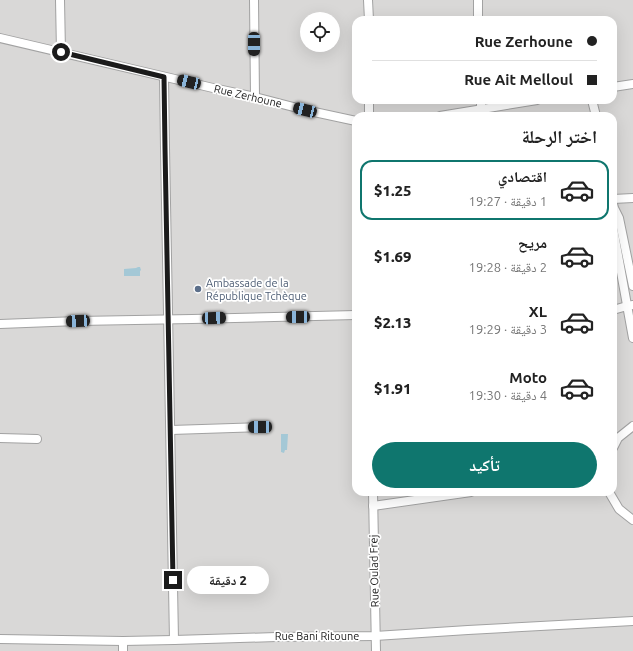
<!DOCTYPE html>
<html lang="ar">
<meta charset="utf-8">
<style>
body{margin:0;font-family:Ubuntu,"Noto Naskh Arabic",sans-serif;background:#f2f2f2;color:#222;direction:rtl;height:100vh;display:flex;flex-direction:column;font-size:15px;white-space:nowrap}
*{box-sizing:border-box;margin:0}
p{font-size:13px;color:#767676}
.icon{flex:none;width:22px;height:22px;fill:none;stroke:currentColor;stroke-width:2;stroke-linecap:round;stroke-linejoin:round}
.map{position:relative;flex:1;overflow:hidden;direction:ltr}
.side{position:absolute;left:352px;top:112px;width:265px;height:384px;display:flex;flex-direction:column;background:#fff;border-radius:12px;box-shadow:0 4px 16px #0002;direction:rtl}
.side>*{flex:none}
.banner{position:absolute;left:352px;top:16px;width:265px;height:88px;border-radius:12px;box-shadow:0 4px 16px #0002;direction:rtl;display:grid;align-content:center;height:88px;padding:0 20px;background:#fff}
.fabs{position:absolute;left:300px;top:12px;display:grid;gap:8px}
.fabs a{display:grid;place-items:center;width:40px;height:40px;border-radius:50%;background:#fff;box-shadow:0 4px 16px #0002;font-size:20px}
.end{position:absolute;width:18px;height:18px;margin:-9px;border:5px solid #1b1b1b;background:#fff;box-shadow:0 0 0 2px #fff}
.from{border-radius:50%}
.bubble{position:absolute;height:28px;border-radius:14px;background:#fff;box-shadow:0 4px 16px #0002;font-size:13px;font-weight:800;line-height:28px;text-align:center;direction:rtl}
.car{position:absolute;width:12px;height:24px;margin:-12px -6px;border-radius:5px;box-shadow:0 0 3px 1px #0007;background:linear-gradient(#222 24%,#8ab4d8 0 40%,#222 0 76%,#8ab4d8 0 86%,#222 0)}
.banner b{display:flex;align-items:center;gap:14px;height:38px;font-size:15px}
.banner b+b{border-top:1px solid #e0e0e0}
.banner i{width:10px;height:10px;background:#222}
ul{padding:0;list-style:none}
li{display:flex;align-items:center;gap:12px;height:60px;margin:0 8px 6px;padding:0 12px;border:2px solid transparent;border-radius:12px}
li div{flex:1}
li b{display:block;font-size:15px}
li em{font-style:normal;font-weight:800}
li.current{border-color:#0f766e}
li>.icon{width:36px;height:36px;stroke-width:1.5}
h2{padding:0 20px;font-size:18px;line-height:48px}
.primary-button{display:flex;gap:8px;margin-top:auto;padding:8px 20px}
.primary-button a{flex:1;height:46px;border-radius:24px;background:#0f766e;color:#fff;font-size:16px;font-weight:800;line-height:46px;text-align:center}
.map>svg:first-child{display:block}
.residential{fill:#d9d8d7;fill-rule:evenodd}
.water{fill:#a4c8d6}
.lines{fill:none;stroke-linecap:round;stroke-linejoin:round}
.minor-casing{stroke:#a2a2a2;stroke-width:10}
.minor{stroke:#fff;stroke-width:8}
.route{stroke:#1b1b1b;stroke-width:5}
.service-dot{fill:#5c6f8a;stroke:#fff;stroke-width:1.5}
.labels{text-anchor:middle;stroke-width:3.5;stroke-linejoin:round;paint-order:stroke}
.street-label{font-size:11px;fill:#1b1b1b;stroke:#fff}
.service-label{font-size:11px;fill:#4e5e75;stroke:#fff;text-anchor:start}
</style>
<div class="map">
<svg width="633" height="651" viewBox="0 0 633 651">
<rect width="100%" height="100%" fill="#ebe8e1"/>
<path class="residential" d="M0,0H633V651H0ZM307,19H333V45H307ZM356,20H613V100H356ZM356,116H613V492H356Z"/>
<g class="water">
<path d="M138,267H140L141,270L140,271V276H124V269L136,268Z"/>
<path d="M281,434H288L287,450H285L284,453L281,452Z"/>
</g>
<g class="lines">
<defs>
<g id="minor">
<path d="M60,0L61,52"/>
<path d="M254,0L255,97"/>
<path d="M368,0L369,20"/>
<path d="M478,0V20"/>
<path d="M0,38L213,88L255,97L305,110L356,121"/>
<path d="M164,77L165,148L174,640"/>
<path d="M613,87L633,84"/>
<path d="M481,100V110"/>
<path d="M592,100L596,116"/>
<path d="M369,116V100"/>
<path d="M440,116L537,100"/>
<path d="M613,199L633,198"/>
<path d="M613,204L614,208L619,218L633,286"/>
<path d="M613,228L633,338"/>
<path d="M613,310L627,306L633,305"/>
<path d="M0,324L78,321L192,319L356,315"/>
<path d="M171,430L260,427"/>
<path d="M0,438L37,439"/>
<path d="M613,448L618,438L633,426"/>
<path d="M373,492L376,651"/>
<path d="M609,492L619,509L633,520"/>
<path d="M373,506L471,492"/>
<path d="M0,639L123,641L174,640L276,637L375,636L468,630L633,621"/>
<path d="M123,641V651"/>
</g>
</defs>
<use href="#minor" class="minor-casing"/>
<use href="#minor" class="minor"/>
</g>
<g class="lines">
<path class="route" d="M61,52L164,77L165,148L173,580"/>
</g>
<circle class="service-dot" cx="198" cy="289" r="4"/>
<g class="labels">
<g class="street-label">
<text transform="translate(248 96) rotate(13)" y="4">Rue Zerhoune</text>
<text transform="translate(374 571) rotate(-91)" y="4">Rue Oulad Frej</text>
<text x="317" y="640">Rue Bani Ritoune</text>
</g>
<g class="service-label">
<text x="206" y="287">Ambassade de la<tspan x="206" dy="13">République Tchèque</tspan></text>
</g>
</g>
</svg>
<div class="fabs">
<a><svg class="icon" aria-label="locate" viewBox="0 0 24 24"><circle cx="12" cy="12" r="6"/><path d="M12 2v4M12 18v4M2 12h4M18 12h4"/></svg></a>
</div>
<i class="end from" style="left:61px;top:52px"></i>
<i class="end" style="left:173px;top:580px"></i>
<div class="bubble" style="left:187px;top:566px;width:82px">2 دقيقة</div>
<i class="car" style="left:254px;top:44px;rotate:180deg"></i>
<i class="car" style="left:189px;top:82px;rotate:283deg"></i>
<i class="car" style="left:305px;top:110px;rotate:284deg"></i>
<i class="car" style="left:298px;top:317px;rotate:269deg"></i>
<i class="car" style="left:214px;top:318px;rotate:88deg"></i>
<i class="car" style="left:78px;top:321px;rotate:267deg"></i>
<i class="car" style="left:260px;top:427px;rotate:269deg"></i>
<div class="banner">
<b><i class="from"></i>Rue Zerhoune</b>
<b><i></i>Rue Ait Melloul</b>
</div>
<section class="side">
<h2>اختر الرحلة</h2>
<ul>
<li class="current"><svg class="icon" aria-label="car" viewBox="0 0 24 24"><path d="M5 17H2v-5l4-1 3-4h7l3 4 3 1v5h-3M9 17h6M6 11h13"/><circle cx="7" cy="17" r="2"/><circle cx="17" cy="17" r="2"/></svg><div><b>اقتصادي</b><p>1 دقيقة · 19:27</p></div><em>$1.25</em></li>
<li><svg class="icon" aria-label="car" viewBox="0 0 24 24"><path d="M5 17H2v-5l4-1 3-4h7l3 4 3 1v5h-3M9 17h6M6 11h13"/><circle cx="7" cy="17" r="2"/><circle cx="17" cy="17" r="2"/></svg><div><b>مريح</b><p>2 دقيقة · 19:28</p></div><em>$1.69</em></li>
<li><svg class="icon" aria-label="car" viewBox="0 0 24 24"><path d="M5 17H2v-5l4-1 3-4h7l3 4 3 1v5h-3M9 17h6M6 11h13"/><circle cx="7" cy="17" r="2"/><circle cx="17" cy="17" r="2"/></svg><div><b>XL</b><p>3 دقيقة · 19:29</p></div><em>$2.13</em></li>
<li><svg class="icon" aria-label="car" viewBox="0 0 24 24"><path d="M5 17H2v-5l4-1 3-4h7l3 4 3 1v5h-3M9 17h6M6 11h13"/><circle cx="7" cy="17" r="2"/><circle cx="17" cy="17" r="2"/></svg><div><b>Moto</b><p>4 دقيقة · 19:30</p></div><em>$1.91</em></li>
</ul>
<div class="primary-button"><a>تأكيد</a></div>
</section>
</div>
